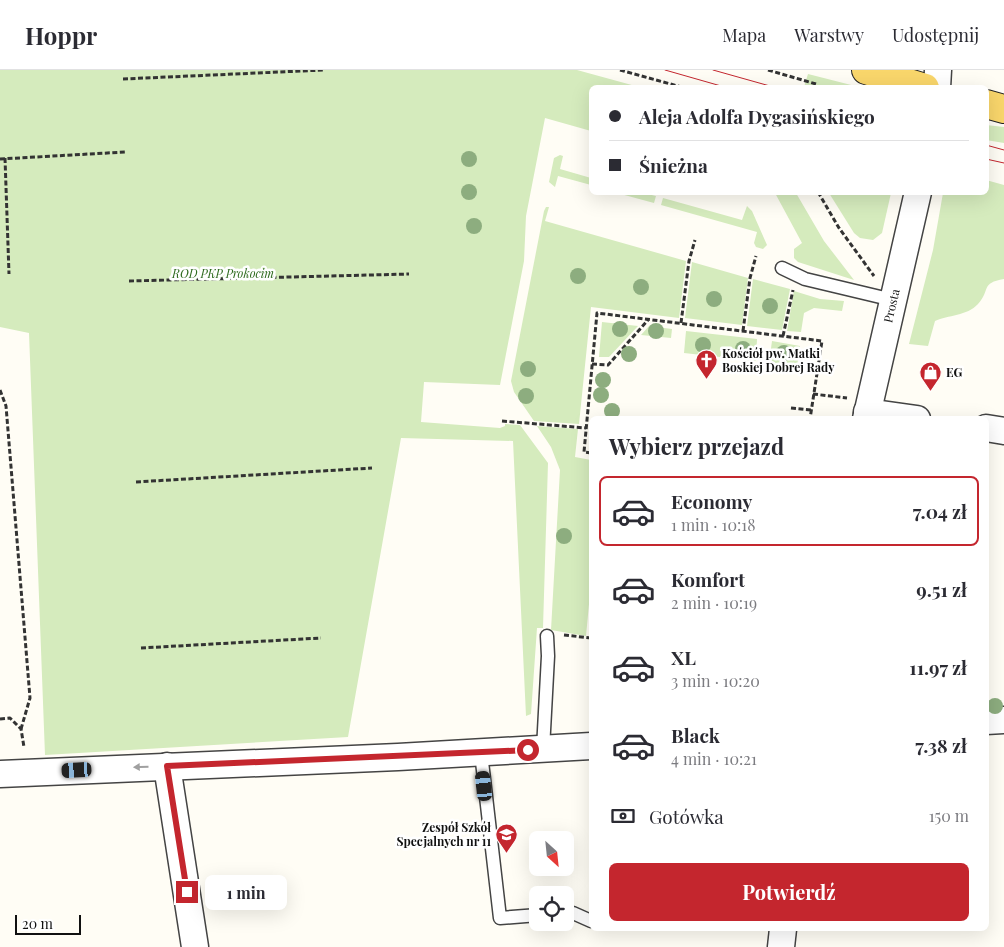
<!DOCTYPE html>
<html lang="pl">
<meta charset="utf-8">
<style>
body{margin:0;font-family:"Playfair Display",serif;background:#f7f7f7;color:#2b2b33;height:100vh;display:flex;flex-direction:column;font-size:19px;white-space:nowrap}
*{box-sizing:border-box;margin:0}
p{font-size:16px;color:#7c7c81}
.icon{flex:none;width:28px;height:28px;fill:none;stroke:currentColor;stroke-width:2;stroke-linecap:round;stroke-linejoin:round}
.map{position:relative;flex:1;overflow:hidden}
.side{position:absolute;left:589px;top:346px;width:400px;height:515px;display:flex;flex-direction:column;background:#fff;border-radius:8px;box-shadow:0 5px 20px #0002}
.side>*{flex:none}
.guide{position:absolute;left:589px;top:15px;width:400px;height:110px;border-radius:8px;box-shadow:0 5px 20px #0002;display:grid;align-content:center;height:110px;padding:0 20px;background:#fff}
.needle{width:32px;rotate:153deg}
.fabs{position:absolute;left:529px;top:761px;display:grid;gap:10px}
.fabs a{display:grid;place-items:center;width:45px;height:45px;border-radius:8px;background:#fff;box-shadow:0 5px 20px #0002;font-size:25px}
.scale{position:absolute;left:15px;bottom:12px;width:66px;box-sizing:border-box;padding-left:5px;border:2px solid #111;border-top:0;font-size:14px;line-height:18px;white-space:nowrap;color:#111;-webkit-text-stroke:4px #fff;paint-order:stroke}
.end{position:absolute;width:22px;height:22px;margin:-11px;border:6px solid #c4262e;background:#fff;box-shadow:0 0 0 2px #fff}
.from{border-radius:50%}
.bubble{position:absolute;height:35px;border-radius:8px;background:#fff;box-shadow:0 5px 20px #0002;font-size:16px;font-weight:700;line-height:35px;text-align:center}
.car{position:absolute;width:15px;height:30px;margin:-15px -8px;border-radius:6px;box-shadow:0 0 4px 1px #0007;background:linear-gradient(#222 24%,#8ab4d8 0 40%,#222 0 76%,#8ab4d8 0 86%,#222 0)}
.guide b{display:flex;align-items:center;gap:18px;height:48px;font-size:19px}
.guide b+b{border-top:1px solid #e1e1e2}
.guide i{width:12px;height:12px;background:#2b2b33}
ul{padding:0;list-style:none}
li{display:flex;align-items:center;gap:15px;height:70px;margin:0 10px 8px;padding:0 10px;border:2px solid transparent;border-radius:8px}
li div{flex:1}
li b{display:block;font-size:19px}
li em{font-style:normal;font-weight:700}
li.on{border-color:#c4262e}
li>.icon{width:45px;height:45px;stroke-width:1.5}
h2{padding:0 20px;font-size:22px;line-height:60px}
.pay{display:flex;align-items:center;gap:12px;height:55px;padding:0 20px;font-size:19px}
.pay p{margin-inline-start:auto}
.cta{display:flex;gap:10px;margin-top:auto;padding:10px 20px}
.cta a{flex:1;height:58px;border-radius:8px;background:#c4262e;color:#fff;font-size:20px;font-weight:700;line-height:58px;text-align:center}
header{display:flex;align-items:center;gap:30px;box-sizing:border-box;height:70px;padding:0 25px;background:#fff;border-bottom:1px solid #e1e1e2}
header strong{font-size:24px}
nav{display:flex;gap:28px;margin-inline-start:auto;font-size:18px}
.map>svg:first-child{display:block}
.green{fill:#d5ebbd}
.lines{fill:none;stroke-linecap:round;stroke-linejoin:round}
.lane-casing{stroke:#444;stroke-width:15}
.street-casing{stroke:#444;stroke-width:29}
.primary-casing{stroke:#222;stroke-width:30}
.path{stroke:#333;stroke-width:3;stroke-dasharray:5 2.5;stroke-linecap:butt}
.lane{stroke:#fff;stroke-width:12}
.street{stroke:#fff;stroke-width:26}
.primary{stroke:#f9d66b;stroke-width:28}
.tram{stroke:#c4262e;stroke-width:1}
.tree{fill:#8dad7f}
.oneway{fill:#a0a0a0}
.route{stroke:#c4262e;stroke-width:6}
.labels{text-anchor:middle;stroke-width:5;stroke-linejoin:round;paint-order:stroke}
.park-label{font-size:12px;font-style:italic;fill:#2f6b1f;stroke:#fff}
.street-label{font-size:12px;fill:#111;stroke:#fff}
.poi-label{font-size:12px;font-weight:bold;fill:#111;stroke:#fff;text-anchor:start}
</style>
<header>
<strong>Hoppr</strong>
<nav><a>Mapa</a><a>Warstwy</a><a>Udostępnij</a></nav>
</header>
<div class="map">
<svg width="1004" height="877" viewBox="0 0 1004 877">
<rect width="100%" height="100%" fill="#fffdf5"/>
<g class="green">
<path d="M0,0H577L639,17L591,18V61L545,48L526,146L524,191L500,315L424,312L421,352L500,358L505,356V354L520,355L548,393L543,558H537L531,644L526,646L513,371L401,368L348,667L45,685L29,263L0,257Z"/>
<path d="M808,4L859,17H804Z"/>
<path d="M986,55L1004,57V73L986,70Z"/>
<path d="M560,85L563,86L560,99L591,108V115L558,106L555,117L549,112L554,88Z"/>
<path d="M986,110L1004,115V209C980,213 991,220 978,234C967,246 948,245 935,251L928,276L909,274L933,180L943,123L986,122Z"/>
<path d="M617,123H643L656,126L654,133Z"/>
<path d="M775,123H796L824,171L854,210L798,192L794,188V179L802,173Z"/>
<path d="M829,123H891L882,163L873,170L860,168L854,163Z"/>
<path d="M663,128L742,150L747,136L752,141L767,175L763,179L756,177L754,173L757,162L661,135Z"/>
<path d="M546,137H549L545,151L686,191L679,248L591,237L579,354L534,351L514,322L511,311L544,141Z"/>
<path d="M692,192L748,208L742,255L685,248Z"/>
<path d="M753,209L790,219L782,260L747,256Z"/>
<path d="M794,221L820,229L844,231L842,241L814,238L804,243L801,262L787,261Z"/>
<path d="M602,252L638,256L609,287H599Z"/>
<path d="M649,256L672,259L671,268L641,265Z"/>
<path d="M686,261L757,269L756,291L684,283Z"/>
<path d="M772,271L800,276L797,296L769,293Z"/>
<path d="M537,356L578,359L575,387L591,390V513L586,566L551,560L560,400L551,377Z"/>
</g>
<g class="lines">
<defs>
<g id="lane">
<path d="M782,198L805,209L893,230"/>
<path d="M543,679L548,586L547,566"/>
<path d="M481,683L500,848L538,845"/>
<path d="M565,844L573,843L591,851"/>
</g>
<g id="street">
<path d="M937,18L938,0"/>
<path d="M867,342L917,349"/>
<path d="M866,349L918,122"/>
<path d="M986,358L1004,361"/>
<path d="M986,651L1004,650"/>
<path d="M167,696L195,877"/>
<path d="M0,704L398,687L591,676"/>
<path d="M781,877L783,859"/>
</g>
<g id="primary">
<path d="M866,0L925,18"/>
<path d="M986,34L1004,39"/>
</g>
</defs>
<use href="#lane" class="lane-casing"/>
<use href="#street" class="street-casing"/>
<use href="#primary" class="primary-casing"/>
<g class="path">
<path d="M620,0L685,18"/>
<path d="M768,0L816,14"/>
<path d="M123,9L324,0"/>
<path d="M5,88L9,204"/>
<path d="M0,89L125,82"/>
<path d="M818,122L839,158L874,206"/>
<path d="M129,211L409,204"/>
<path d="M681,253L689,191L695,170"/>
<path d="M743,261L750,208L756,186"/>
<path d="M783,266L793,220"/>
<path d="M592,294L608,295L648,250"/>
<path d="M0,320L6,336L30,628L21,659"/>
<path d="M813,324L847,328"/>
<path d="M791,338L811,340"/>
<path d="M502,351L586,358"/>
<path d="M591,383L584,382L597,243L822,271L810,349"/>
<path d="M136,412L372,398"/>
<path d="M564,565L591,568V566"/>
<path d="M141,578L321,568"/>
<path d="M0,649L10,648L21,659L24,677"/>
</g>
<use href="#lane" class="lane"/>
<use href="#street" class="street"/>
<use href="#primary" class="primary"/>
<g class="tram">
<path d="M665,0L728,18"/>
<path d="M713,0L777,18"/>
<path d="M986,75L1004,80"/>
<path d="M986,89L1004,93"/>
</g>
</g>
<g class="tree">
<circle cx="469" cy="89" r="8"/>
<circle cx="469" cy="122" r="8"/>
<circle cx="474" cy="156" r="8"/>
<circle cx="578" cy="206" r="8"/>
<circle cx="641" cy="217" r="8"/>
<circle cx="714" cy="229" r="8"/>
<circle cx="770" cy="236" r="8"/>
<circle cx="620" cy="259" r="8"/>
<circle cx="656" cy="261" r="8"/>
<circle cx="703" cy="275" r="8"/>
<circle cx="743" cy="279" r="8"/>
<circle cx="784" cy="283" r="8"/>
<circle cx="629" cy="284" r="8"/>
<circle cx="528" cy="299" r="8"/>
<circle cx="603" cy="310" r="8"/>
<circle cx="601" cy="325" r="8"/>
<circle cx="526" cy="326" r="8"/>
<circle cx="612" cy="341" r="8"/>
<circle cx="564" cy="466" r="8"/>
<circle cx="995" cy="636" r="8"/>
</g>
<defs><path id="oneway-solid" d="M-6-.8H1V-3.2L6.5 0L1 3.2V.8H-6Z" transform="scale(1.25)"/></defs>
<use class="oneway" href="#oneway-solid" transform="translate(141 697) rotate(178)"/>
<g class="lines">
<path class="route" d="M187,822L167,696L528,680"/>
</g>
<defs>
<symbol id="church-pin" viewBox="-11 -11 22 30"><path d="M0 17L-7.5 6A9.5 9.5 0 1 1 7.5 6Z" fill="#c4262e" stroke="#fff"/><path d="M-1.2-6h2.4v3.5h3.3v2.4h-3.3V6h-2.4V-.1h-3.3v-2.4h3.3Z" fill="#fff"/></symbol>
<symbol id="shop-pin" viewBox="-11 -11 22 30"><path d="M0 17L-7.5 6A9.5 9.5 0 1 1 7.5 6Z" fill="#c4262e" stroke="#fff"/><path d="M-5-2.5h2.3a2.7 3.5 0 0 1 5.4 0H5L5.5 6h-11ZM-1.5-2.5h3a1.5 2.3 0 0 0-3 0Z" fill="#fff"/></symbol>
<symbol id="school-pin" viewBox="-11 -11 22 30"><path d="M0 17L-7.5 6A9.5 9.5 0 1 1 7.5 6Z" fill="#c4262e" stroke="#fff"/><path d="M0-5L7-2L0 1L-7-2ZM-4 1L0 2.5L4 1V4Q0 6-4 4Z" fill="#fff"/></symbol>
</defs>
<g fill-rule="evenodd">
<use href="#church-pin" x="694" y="278" width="25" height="34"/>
<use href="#shop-pin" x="918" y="290" width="25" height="34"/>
<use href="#school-pin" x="494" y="752" width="25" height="34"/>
</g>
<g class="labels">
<g class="park-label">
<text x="223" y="208">ROD PKP Prokocim</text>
</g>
<g class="street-label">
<text transform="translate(892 236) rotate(-77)" y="4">Prosta</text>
</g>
<g class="poi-label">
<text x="722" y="288">Kościół pw. Matki<tspan x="722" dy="14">Boskiej Dobrej Rady</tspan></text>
<text x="946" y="307">EG</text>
<text x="491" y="762" text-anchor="end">Zespół Szkół<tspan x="491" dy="14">Specjalnych nr 11</tspan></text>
</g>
</g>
</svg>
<div class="fabs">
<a><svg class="needle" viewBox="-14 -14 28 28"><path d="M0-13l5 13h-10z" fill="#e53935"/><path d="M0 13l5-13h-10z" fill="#7c7c81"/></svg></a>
<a><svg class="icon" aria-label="locate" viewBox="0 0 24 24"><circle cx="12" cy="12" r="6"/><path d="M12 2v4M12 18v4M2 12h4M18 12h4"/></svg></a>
</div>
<div class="scale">20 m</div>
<i class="end from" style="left:528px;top:680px"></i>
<i class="end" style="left:187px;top:822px"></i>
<div class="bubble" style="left:205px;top:805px;width:82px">1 min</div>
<i class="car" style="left:77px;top:700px;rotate:267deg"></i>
<i class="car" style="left:484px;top:716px;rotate:354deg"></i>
<div class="guide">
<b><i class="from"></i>Aleja Adolfa Dygasińskiego</b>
<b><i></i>Śnieżna</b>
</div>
<section class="side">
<h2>Wybierz przejazd</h2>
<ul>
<li class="on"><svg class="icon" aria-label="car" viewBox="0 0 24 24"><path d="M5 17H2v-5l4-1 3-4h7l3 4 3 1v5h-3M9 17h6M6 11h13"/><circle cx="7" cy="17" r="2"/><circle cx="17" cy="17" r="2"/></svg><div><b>Economy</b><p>1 min · 10:18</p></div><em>7.04 zł</em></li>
<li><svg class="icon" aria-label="car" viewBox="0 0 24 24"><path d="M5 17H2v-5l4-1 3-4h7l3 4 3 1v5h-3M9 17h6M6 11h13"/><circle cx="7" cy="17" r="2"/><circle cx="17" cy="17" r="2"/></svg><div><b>Komfort</b><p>2 min · 10:19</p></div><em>9.51 zł</em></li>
<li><svg class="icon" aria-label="car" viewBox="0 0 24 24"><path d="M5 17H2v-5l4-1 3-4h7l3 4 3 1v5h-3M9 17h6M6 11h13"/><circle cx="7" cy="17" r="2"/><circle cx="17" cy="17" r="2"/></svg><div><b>XL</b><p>3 min · 10:20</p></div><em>11.97 zł</em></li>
<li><svg class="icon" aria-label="car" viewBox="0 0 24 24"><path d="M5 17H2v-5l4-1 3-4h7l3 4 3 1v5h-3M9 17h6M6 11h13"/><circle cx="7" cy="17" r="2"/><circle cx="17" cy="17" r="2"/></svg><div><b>Black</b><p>4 min · 10:21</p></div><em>7.38 zł</em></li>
</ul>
<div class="pay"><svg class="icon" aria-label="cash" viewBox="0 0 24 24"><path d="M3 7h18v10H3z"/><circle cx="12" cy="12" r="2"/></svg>Gotówka<p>150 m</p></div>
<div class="cta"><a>Potwierdź</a></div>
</section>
</div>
